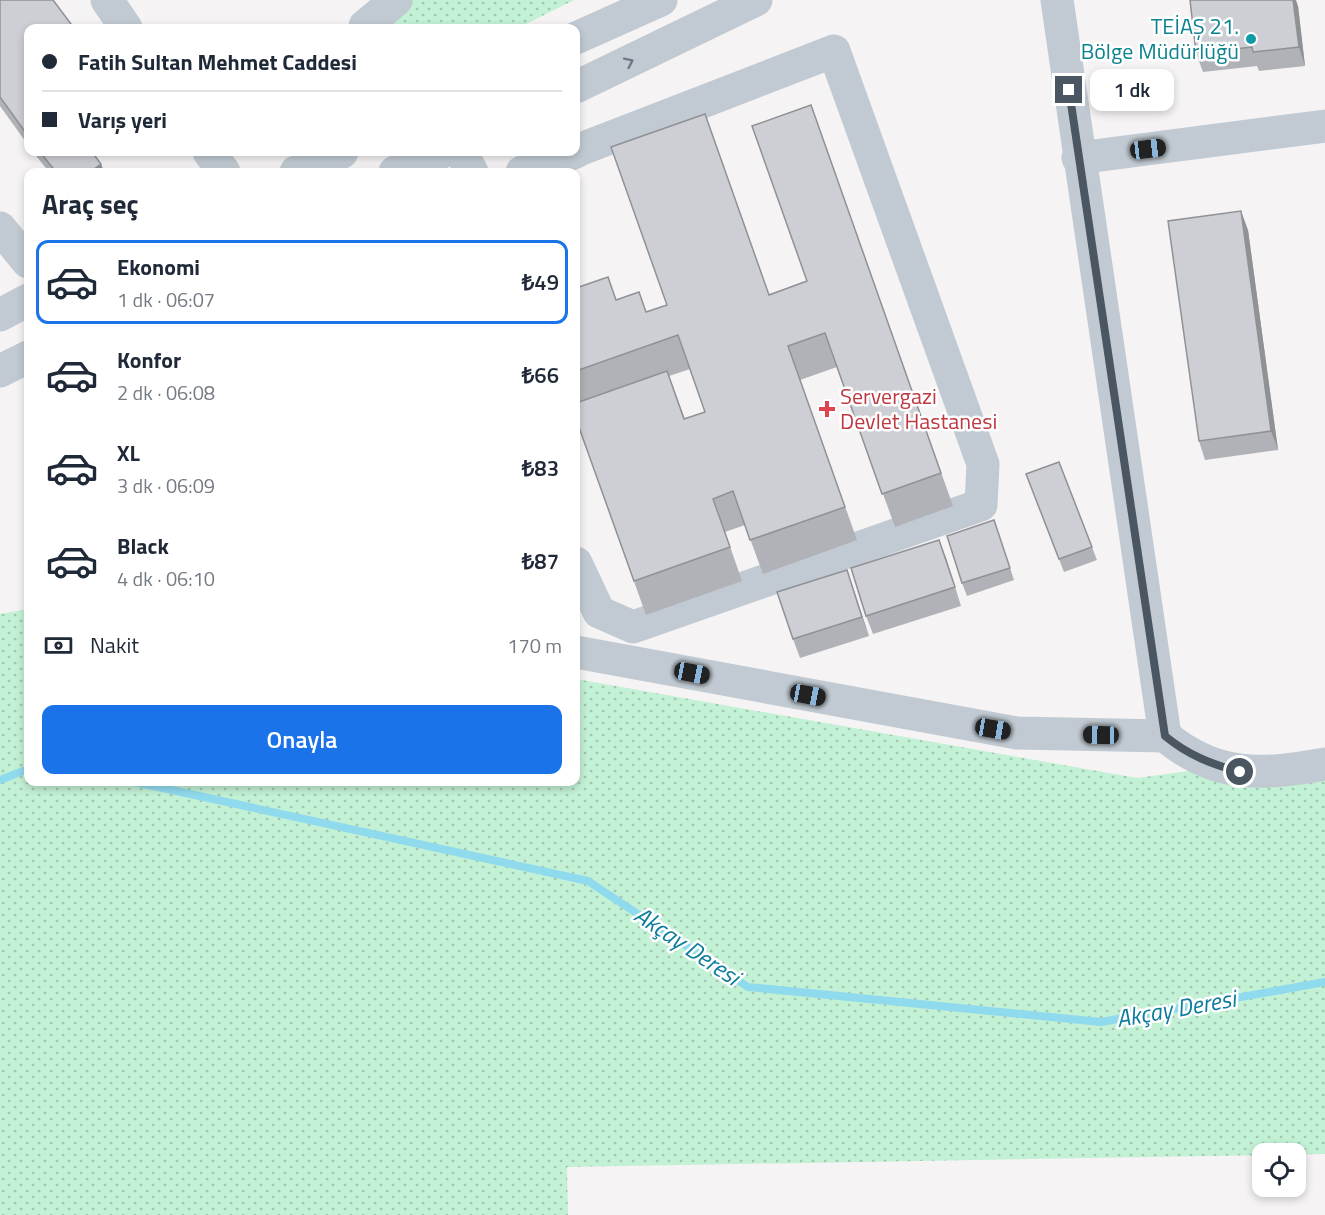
<!DOCTYPE html>
<html lang="tr">
<meta charset="utf-8">
<style>
body{margin:0;font-family:"Titillium Web",sans-serif;background:#f6f6f7;color:#1f2937;height:100vh;display:flex;flex-direction:column;font-size:22px;white-space:nowrap}
*{box-sizing:border-box;margin:0}
p{font-size:20px;color:#747a83}
.icon{flex:none;width:33px;height:33px;fill:none;stroke:currentColor;stroke-width:2;stroke-linecap:round;stroke-linejoin:round}
.map{position:relative;flex:1;overflow:hidden}
.details{position:absolute;left:24px;top:168px;width:556px;height:618px;display:flex;flex-direction:column;background:#fff;border-radius:12px;box-shadow:0 3px 9px #0003}
.details>*{flex:none}
.hud{position:absolute;left:24px;top:24px;width:556px;height:132px;border-radius:12px;box-shadow:0 3px 9px #0003;display:grid;align-content:center;height:132px;padding:0 18px;background:#fff}
.controls{position:absolute;left:1252px;top:1143px;display:grid;gap:12px}
.controls a{display:grid;place-items:center;width:54px;height:54px;border-radius:12px;background:#fff;box-shadow:0 3px 9px #0003;font-size:30px}
.end{position:absolute;width:27px;height:27px;margin:-14px;border:8px solid #4a5661;background:#fff;box-shadow:0 0 0 3px #fff}
.from{border-radius:50%}
.bubble{position:absolute;height:42px;border-radius:12px;background:#fff;box-shadow:0 3px 9px #0003;font-size:20px;font-weight:600;line-height:42px;text-align:center}
.car{position:absolute;width:18px;height:36px;margin:-18px -9px;border-radius:8px;box-shadow:0 0 4px 2px #0007;background:linear-gradient(#222 24%,#8ab4d8 0 40%,#222 0 76%,#8ab4d8 0 86%,#222 0)}
.hud b{display:flex;align-items:center;gap:21px;height:57px;font-size:22px}
.hud b+b{border-top:2px solid #e0e1e3}
.hud i{width:15px;height:15px;background:#1f2937}
ul{padding:0;list-style:none}
li{display:flex;align-items:center;gap:18px;height:84px;margin:0 12px 9px;padding:0 6px;border:3px solid transparent;border-radius:12px}
li div{flex:1}
li b{display:block;font-size:22px}
li em{font-style:normal;font-weight:600}
li.current{border-color:#1a73e8}
li>.icon{width:54px;height:54px;stroke-width:1.5}
h2{padding:0 18px;font-size:27px;line-height:72px}
.pay{display:flex;align-items:center;gap:15px;height:66px;padding:0 18px;font-size:22px}
.pay p{margin-inline-start:auto}
.action{display:flex;gap:12px;margin-top:auto;padding:12px 18px}
.action a{flex:1;height:69px;border-radius:12px;background:#1a73e8;color:#fff;font-size:24px;font-weight:600;line-height:69px;text-align:center}
.map>svg:first-child{display:block}
.grass{fill:url(#grass-dots)}
.lines{fill:none;stroke-linecap:round;stroke-linejoin:round}
.stream{stroke:#90daee;stroke-width:8}
.minor{stroke:#c1cad2;stroke-width:33}
.wall{fill:#b0b2b7;fill-rule:evenodd}
.shaded-wall{fill:#909195}
.building{fill:#cdcfd5;stroke:#909195;stroke-width:1.5}
.oneway{stroke:#6e7983}
.route{stroke:#4a5661;stroke-width:8}
.culture-dot{fill:#0f9aa8;stroke:#fff;stroke-width:2}
.health-dot{fill:#e0444e;stroke:#fff;stroke-width:2}
.labels{text-anchor:middle;stroke-width:5;stroke-linejoin:round;paint-order:stroke}
.culture-label{font-size:22px;fill:#0d838f;stroke:#fff;text-anchor:end}
.health-label{font-size:22px;fill:#be3a42;stroke:#fff;text-anchor:start}
.water-label{font-size:24px;font-style:italic;fill:#0c7c9b;stroke:#fff}
</style>
<div class="map">
<svg width="1325" height="1215" viewBox="0 0 1325 1215">
<defs>
<pattern id="grass-dots" width="8" height="8" patternUnits="userSpaceOnUse" patternTransform="scale(1.5)"><rect width="8" height="8" fill="#c3f1d5"/><path d="M2 2h.1M6 6h.1" fill="none" stroke="#a0c6b0" stroke-width="1.8" stroke-linecap="round"/></pattern>
</defs>
<rect width="100%" height="100%" fill="#f5f3f3"/>
<g class="grass">
<path d="M406,0H574L518,28H376Z"/>
<path d="M28,609V782H576V679L1137,778L1325,753V1154L567,1167L568,1215H0V614Z"/>
</g>
<g class="lines">
<g class="stream">
<path d="M0,780L28,769"/>
<path d="M135,782L588,881L748,987L1101,1022L1325,982"/>
</g>
<g class="minor">
<path d="M107,0L126,28"/>
<path d="M365,26L396,0"/>
<path d="M576,38L661,0"/>
<path d="M576,87L756,0"/>
<path d="M576,151L834,51L983,464L981,505L633,627L599,612L576,563"/>
<path d="M209,152L224,172"/>
<path d="M461,152L472,172"/>
<path d="M1078,158L1325,126"/>
<path d="M296,172L342,152"/>
<path d="M395,172L442,152"/>
<path d="M522,172L576,152"/>
<path d="M0,228L28,262"/>
<path d="M0,315L28,300"/>
<path d="M0,371L28,357"/>
<path d="M576,652L1017,733L1165,736L1057,0"/>
<path d="M1165,736C1217,779 1262,775 1325,764"/>
</g>
</g>
<g class="wall">
<path d="M0,0L28,28V145L0,106Z"/>
<path d="M1298,6L1305,66L1259,71L1257,66L1203,72L1196,53Z"/>
<path d="M811,105L953,506L895,527L837,367L800,380L857,540L763,574L745,525L725,532L742,581L646,615L576,419L578,402L576,397V288L617,300L647,312L770,294L807,281ZM690,369L705,412L685,419L669,376Z"/>
<path d="M33,152H92L101,164L104,172H49Z"/>
<path d="M1248,230L1278,450L1205,460L1199,441Z"/>
<path d="M1059,462L1097,560L1064,572L1026,474Z"/>
<path d="M994,520L1014,580L967,596L962,583Z"/>
<path d="M946,558L961,606L873,634L866,616Z"/>
<path d="M853,588L869,636L800,658L793,639Z"/>
</g>
<g class="shaded-wall">
<path d="M1293,0H1296L1298,6L1305,66L1299,47Z"/>
<path d="M101,164L104,172H90Z"/>
<path d="M1241,211L1248,230L1278,450L1271,431Z"/>
<path d="M939,540L946,558L961,606L955,587Z"/>
<path d="M847,570L869,636L862,617Z"/>
</g>
<g class="building">
<path d="M0,0H53L74,28H28V136L0,97Z"/>
<path d="M1190,0H1293L1299,47L1253,52L1252,47L1196,53Z"/>
<path d="M811,105L941,473L882,494L825,333L788,346L845,507L750,540L733,491L713,499L730,547L634,581L576,419V403L667,371L684,419L705,412L678,335L576,371V288L608,277L616,300L639,292L646,312L667,305L611,147L705,114L769,295L807,281L752,126Z"/>
<path d="M40,152H92L101,164L90,172H56Z"/>
<path d="M1241,211L1271,431L1199,441L1168,221Z"/>
<path d="M1059,462L1092,547L1059,559L1026,474Z"/>
<path d="M994,520L1010,568L962,583L947,536Z"/>
<path d="M939,540L955,587L866,616L851,568Z"/>
<path d="M847,570L862,617L793,639L777,592Z"/>
</g>
<defs><path id="oneway-chevron" d="M-2-3.5L2.5 0L-2 3.5" fill="none" stroke-width="1.6" stroke-linecap="round" stroke-linejoin="round" transform="scale(1.5)"/></defs>
<use class="oneway" href="#oneway-chevron" transform="translate(629 62) rotate(-26)"/>
<g class="lines">
<path class="route" d="M1069,90L1165,736C1188,755 1211,764 1240,772"/>
</g>
<circle class="culture-dot" cx="1251" cy="39" r="6"/>
<path class="health-dot" d="M824 400h6v6h6v6h-6v6h-6v-6h-6v-6h6z"/>
<g class="labels">
<g class="culture-label">
<text x="1239" y="34">TEİAŞ 21.<tspan x="1239" dy="25">Bölge Müdürlüğü</tspan></text>
</g>
<g class="health-label">
<text x="840" y="404">Servergazi<tspan x="840" dy="25">Devlet Hastanesi</tspan></text>
</g>
<g class="water-label">
<text transform="translate(687 946) rotate(34)" y="8">Akçay Deresi</text>
<text transform="translate(1176 1009) rotate(-10)" y="8">Akçay Deresi</text>
</g>
</g>
</svg>
<div class="controls">
<a><svg class="icon" aria-label="locate" viewBox="0 0 24 24"><circle cx="12" cy="12" r="6"/><path d="M12 2v4M12 18v4M2 12h4M18 12h4"/></svg></a>
</div>
<i class="end from" style="left:1240px;top:772px"></i>
<i class="end" style="left:1069px;top:90px"></i>
<div class="bubble" style="left:1090px;top:69px;width:84px">1 dk</div>
<i class="car" style="left:1148px;top:149px;rotate:83deg"></i>
<i class="car" style="left:692px;top:673px;rotate:101deg"></i>
<i class="car" style="left:808px;top:695px;rotate:101deg"></i>
<i class="car" style="left:993px;top:729px;rotate:100deg"></i>
<i class="car" style="left:1101px;top:735px;rotate:271deg"></i>
<div class="hud">
<b><i class="from"></i>Fatih Sultan Mehmet Caddesi</b>
<b><i></i>Varış yeri</b>
</div>
<section class="details">
<h2>Araç seç</h2>
<ul>
<li class="current"><svg class="icon" aria-label="car" viewBox="0 0 24 24"><path d="M5 17H2v-5l4-1 3-4h7l3 4 3 1v5h-3M9 17h6M6 11h13"/><circle cx="7" cy="17" r="2"/><circle cx="17" cy="17" r="2"/></svg><div><b>Ekonomi</b><p>1 dk · 06:07</p></div><em>₺49</em></li>
<li><svg class="icon" aria-label="car" viewBox="0 0 24 24"><path d="M5 17H2v-5l4-1 3-4h7l3 4 3 1v5h-3M9 17h6M6 11h13"/><circle cx="7" cy="17" r="2"/><circle cx="17" cy="17" r="2"/></svg><div><b>Konfor</b><p>2 dk · 06:08</p></div><em>₺66</em></li>
<li><svg class="icon" aria-label="car" viewBox="0 0 24 24"><path d="M5 17H2v-5l4-1 3-4h7l3 4 3 1v5h-3M9 17h6M6 11h13"/><circle cx="7" cy="17" r="2"/><circle cx="17" cy="17" r="2"/></svg><div><b>XL</b><p>3 dk · 06:09</p></div><em>₺83</em></li>
<li><svg class="icon" aria-label="car" viewBox="0 0 24 24"><path d="M5 17H2v-5l4-1 3-4h7l3 4 3 1v5h-3M9 17h6M6 11h13"/><circle cx="7" cy="17" r="2"/><circle cx="17" cy="17" r="2"/></svg><div><b>Black</b><p>4 dk · 06:10</p></div><em>₺87</em></li>
</ul>
<div class="pay"><svg class="icon" aria-label="cash" viewBox="0 0 24 24"><path d="M3 7h18v10H3z"/><circle cx="12" cy="12" r="2"/></svg>Nakit<p>170 m</p></div>
<div class="action"><a>Onayla</a></div>
</section>
</div>
